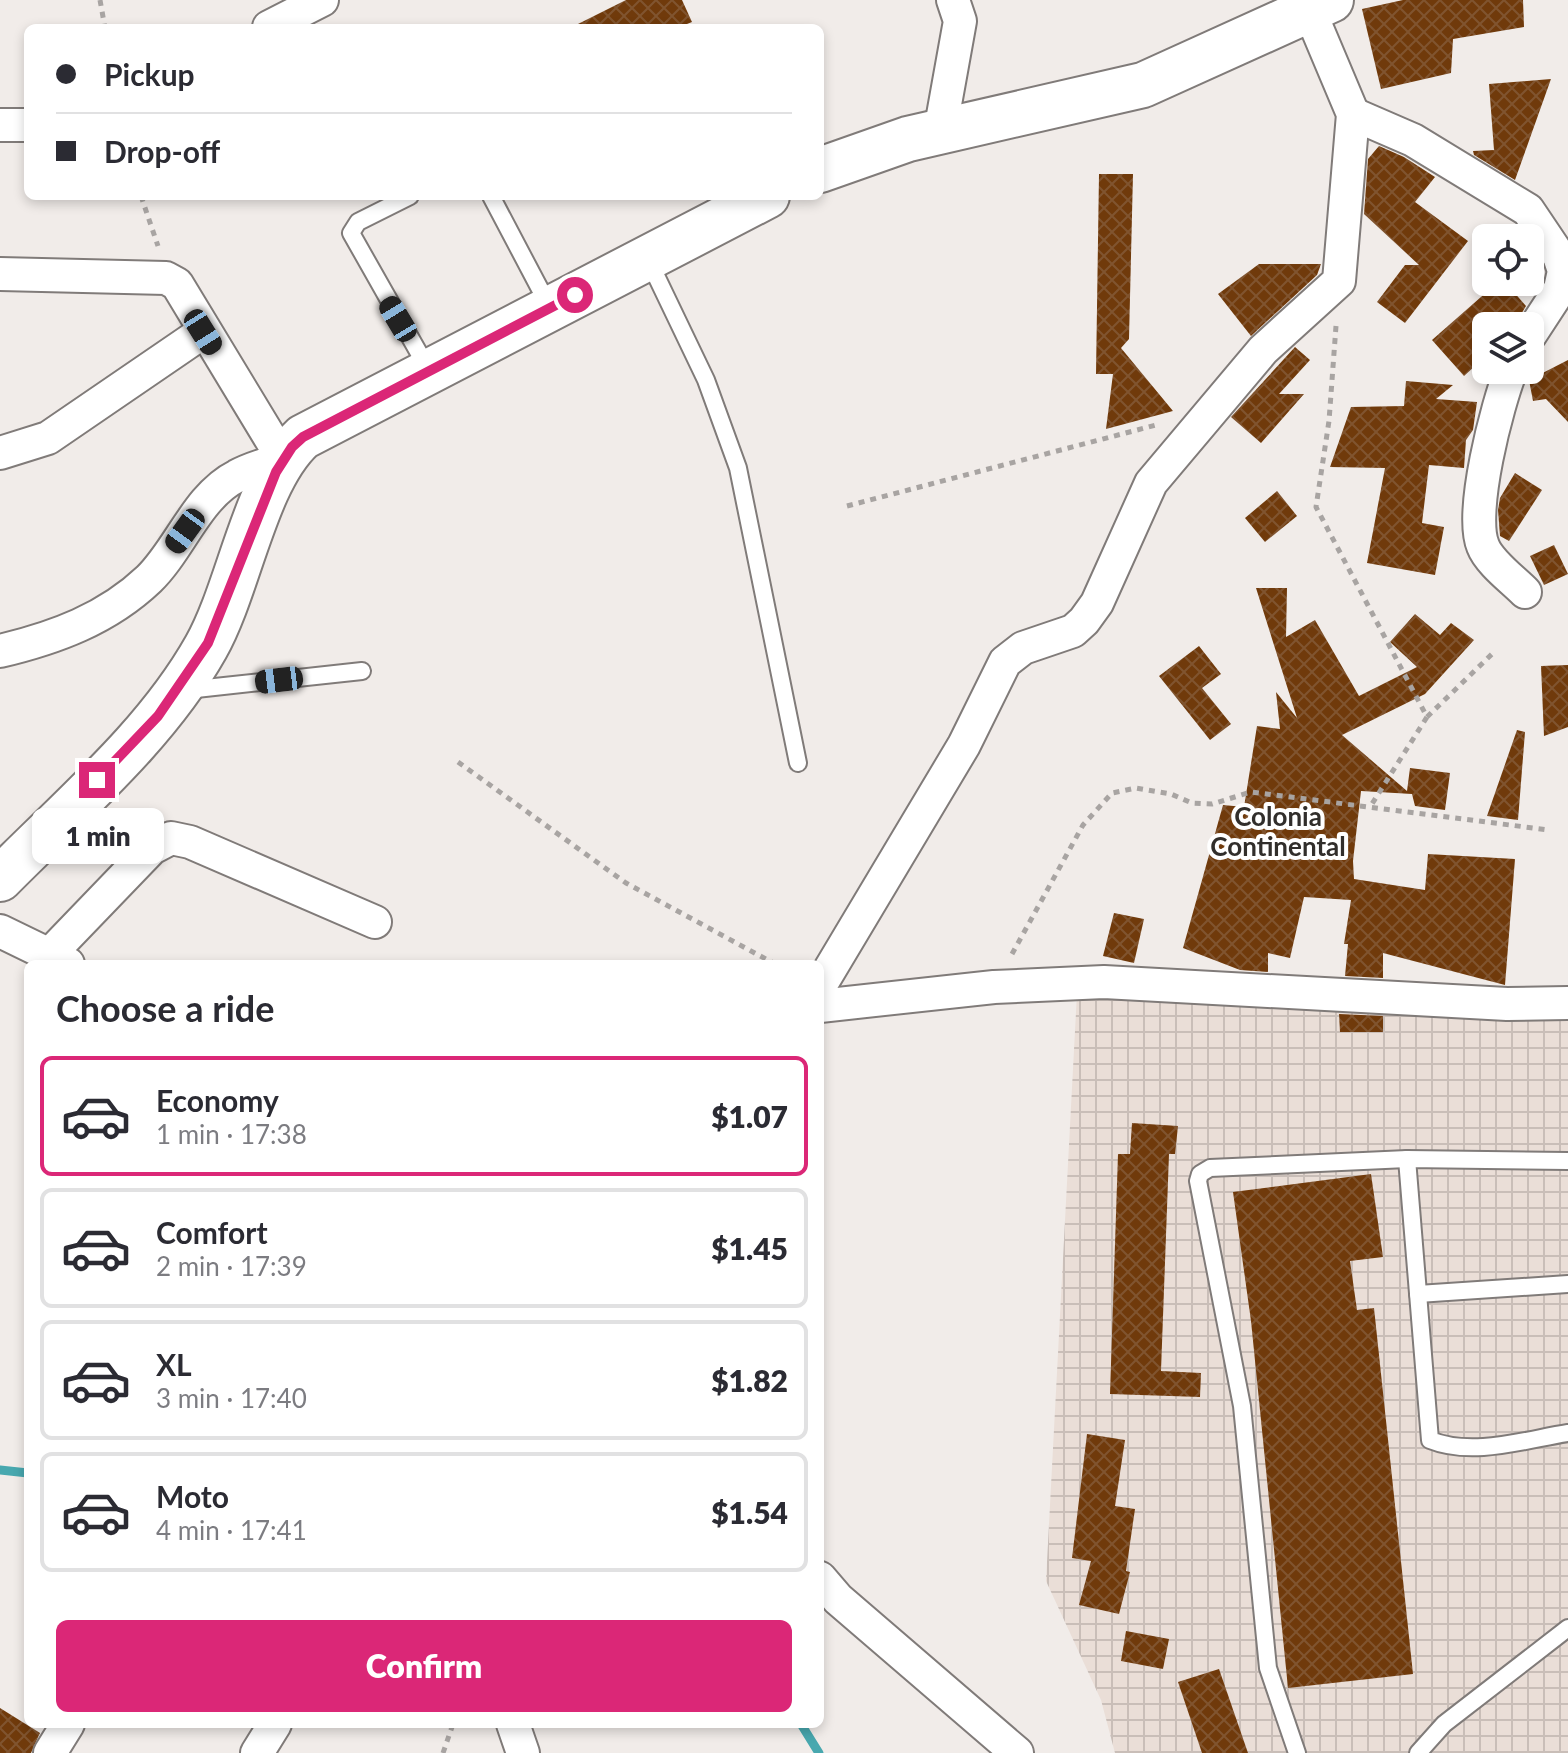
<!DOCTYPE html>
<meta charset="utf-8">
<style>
body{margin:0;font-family:Lato,sans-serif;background:#f7f7f7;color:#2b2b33;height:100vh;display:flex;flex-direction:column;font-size:30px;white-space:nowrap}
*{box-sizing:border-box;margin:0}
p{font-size:26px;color:#7c7c81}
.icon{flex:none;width:44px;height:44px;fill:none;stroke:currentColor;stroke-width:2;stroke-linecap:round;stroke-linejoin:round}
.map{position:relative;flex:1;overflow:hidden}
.panel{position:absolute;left:24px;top:960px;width:800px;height:768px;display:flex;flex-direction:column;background:#fff;border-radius:12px;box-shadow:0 4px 12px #0003}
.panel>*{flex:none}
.hud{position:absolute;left:24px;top:24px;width:800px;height:176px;border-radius:12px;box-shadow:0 4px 12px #0003;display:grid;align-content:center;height:176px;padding:0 32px;background:#fff}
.buttons{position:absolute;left:1472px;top:224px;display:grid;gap:16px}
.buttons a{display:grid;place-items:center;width:72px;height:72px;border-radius:12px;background:#fff;box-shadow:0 4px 12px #0003;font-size:40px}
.end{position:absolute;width:36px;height:36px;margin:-18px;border:10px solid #db2777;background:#fff;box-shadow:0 0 0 4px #fff}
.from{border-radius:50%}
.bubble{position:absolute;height:56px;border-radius:12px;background:#fff;box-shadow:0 4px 12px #0003;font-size:26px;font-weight:800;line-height:56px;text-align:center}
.car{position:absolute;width:24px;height:48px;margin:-24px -12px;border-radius:10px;box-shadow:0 0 6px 2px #0007;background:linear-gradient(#222 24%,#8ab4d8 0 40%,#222 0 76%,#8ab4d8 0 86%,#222 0)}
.hud b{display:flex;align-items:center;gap:28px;height:76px;font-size:30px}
.hud b+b{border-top:2px solid #e1e1e2}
.hud i{width:20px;height:20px;background:#2b2b33}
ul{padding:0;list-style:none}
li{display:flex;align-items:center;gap:24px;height:120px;margin:0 16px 12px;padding:0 16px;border:4px solid #e1e1e2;border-radius:12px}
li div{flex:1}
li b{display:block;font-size:30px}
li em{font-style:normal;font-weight:800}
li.current{border-color:#db2777}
li>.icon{width:72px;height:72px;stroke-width:1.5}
h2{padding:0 32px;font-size:36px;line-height:96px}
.button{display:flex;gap:16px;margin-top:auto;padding:16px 32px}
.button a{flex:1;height:92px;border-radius:12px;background:#db2777;color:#fff;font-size:32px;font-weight:800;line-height:92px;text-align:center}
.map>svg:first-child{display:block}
.industrial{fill:url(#industrial-grid)}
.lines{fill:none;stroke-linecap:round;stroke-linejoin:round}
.stream{stroke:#48a8af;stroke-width:9}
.building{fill:url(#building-cross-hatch)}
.lane-casing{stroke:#807b79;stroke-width:20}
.street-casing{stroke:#807b79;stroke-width:36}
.secondary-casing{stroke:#807b79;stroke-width:48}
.path{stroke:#a8a4a2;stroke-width:5;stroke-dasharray:6 6;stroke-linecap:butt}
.lane{stroke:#fff;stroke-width:16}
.street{stroke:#fff;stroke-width:32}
.secondary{stroke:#fff;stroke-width:44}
.route{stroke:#db2777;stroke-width:10}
.labels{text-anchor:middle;stroke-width:8;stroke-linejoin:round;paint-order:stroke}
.neighbourhood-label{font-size:26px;font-weight:bold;fill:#312e2b;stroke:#fff}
</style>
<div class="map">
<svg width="1568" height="1753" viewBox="0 0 1568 1753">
<defs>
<pattern id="industrial-grid" width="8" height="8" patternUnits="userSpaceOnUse" patternTransform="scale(2)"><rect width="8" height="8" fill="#eaded7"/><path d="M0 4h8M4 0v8" fill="none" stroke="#c9beb8"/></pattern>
<pattern id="building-cross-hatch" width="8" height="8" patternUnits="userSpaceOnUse" patternTransform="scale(2)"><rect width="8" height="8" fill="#703a0b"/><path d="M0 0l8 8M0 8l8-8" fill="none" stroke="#80542f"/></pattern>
</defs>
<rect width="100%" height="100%" fill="#f1ece9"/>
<path class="industrial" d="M1077,993L1568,1012V1753H1115L1101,1700L1046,1581Z"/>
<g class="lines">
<g class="stream">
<path d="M0,1470L28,1473"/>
<path d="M801,1724L819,1753"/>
</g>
</g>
<g class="building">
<path d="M626,0H682L692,22L677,28H570Z"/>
<path d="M1403,0H1523L1524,27L1453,39L1451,73L1381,89L1362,9Z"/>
<path d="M1551,79L1515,180L1474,155L1473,151L1494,150L1489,84Z"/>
<path d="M1379,146L1404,157L1435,177L1415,202L1468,241L1405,323L1377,302L1405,265H1419L1364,214L1368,159Z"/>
<path d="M1099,174H1133L1129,339L1121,348L1173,411L1106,429L1113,374H1096Z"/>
<path d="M1259,264H1321L1317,275L1251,336L1218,294Z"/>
<path d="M1498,282H1505L1526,306L1514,326H1486V356L1464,376L1432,340Z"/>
<path d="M1295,347L1310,360L1279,394H1304L1261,443L1231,417Z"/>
<path d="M1568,360V422L1546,399L1533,401L1529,380Z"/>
<path d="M1406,381L1453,385L1436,399L1477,402L1473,430L1466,440L1464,468L1429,465L1422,523L1444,527L1435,575L1367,563L1385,468L1330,467L1351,407L1404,406Z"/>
<path d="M1515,473L1542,490L1509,541L1500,536L1498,510L1500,498Z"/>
<path d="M1277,491L1297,516L1265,542L1245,518Z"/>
<path d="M1554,545L1568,574L1544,585L1530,556Z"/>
<path d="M1256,588H1287L1286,637L1315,620L1359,696L1417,667L1390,642L1415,614L1440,635L1451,623L1474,640L1425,694L1342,735L1407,791L1410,768L1450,773L1445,810L1415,806L1412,794L1361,791L1353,861L1354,879L1425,890L1428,854L1515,859L1505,985L1383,953V978L1345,976L1348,944H1344L1351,900L1304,897L1290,958L1268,953V972L1240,970L1183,948L1223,805L1244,807L1257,726L1280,729L1276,692L1297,718Z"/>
<path d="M1199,646L1221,674L1202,688L1231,724L1210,740L1159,676Z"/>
<path d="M1568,665V727L1544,736L1541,666Z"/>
<path d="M1517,730L1525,732L1518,820L1487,816Z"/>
<path d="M1114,913L1144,919L1134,963L1103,956Z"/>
<path d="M1339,1014L1383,1016V1032H1340Z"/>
<path d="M1132,1123L1178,1126L1175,1154H1169L1161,1371L1201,1373L1200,1397L1110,1394L1118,1154H1130Z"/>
<path d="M1371,1174L1383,1257L1350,1261L1357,1310L1374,1308L1413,1674L1288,1688L1251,1321L1233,1192Z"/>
<path d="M1087,1434L1125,1440L1115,1506L1135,1509L1126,1571L1130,1572L1119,1614L1079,1605L1091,1561L1072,1558Z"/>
<path d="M1126,1631L1169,1639L1163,1669L1121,1661Z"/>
<path d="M1219,1669L1248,1753H1202L1178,1682Z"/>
<path d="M0,1708L40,1733L31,1753H0Z"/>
</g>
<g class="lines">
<defs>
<g id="lane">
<path d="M410,196L358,222L351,233L428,369"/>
<path d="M491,196L550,308"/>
<path d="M648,259L706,380L738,468L798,763"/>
<path d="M187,690L362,671"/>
<path d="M1407,1159L1430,1440C1472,1457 1524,1440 1568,1433"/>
<path d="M1418,1294L1568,1284"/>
<path d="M1297,1753L1268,1668L1242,1406L1198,1181L1200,1174L1210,1168L1407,1159L1568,1161"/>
<path d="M1418,1753L1444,1724L1568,1628"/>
</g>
<g id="street">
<path d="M269,27L322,0"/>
<path d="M1353,114L1413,140L1528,210L1559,256L1564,271L1560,289L1530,335"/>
<path d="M0,125H28"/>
<path d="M940,132L960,21L953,0"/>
<path d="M0,274L166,278L177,284L283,459C268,464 251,468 237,476C197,496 180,549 149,579C107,619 55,638 0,651"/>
<path d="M1511,370C1497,405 1469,513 1483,546C1489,562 1512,579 1525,592"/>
<path d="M0,453L48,438L203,332"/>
<path d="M0,931L68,964"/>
<path d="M49,955L152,848L171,838L190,842L375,922"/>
<path d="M820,986L964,745L1005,662L1023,648L1073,631L1084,621L1097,603L1151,483L1263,350L1339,281L1353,114L1310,12"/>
<path d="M820,1006L994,987L1104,982L1507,1004L1568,1003"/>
<path d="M820,1578L838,1599L1017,1753"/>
<path d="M513,1724L523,1753"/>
<path d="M50,1753L68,1724"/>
<path d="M257,1753L275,1724"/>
</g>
<g id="secondary">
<path d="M820,170L908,139L1143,85L1331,0"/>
<path d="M0,879C71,807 156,736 206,647C240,587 254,481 303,437L767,196"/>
</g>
</defs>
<use href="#lane" class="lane-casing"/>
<use href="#street" class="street-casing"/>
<use href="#secondary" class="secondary-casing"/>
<g class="path">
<path d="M100,0L105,28"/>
<path d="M141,196L158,246"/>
<path d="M1336,326L1329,421L1316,507L1427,717L1370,807"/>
<path d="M847,506L1160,424"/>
<path d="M1427,717L1494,652"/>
<path d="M458,762L626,883L775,964"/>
<path d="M1012,954L1083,825L1112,793L1136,788L1171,794L1192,803L1212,804L1251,792L1549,830"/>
<path d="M443,1753L453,1724"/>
</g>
<use href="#lane" class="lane"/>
<use href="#street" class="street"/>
<use href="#secondary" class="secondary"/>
</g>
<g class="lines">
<path class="route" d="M97,780L158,716L208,643L276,472L292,447L303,437L575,295"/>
</g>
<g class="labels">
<g class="neighbourhood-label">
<text x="1278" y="826">Colonia<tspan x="1278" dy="30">Continental</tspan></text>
</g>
</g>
</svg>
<div class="buttons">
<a><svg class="icon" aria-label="locate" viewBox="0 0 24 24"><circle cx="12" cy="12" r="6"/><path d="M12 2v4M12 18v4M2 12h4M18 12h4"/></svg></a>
<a><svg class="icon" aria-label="layers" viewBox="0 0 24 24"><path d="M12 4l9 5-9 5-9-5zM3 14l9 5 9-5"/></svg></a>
</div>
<i class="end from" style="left:575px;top:295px"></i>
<i class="end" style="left:97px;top:780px"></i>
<div class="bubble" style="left:32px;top:808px;width:132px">1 min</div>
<i class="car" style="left:398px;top:319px;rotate:329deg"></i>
<i class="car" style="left:203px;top:332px;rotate:148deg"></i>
<i class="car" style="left:185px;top:531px;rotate:216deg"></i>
<i class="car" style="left:279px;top:680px;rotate:263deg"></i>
<div class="hud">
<b><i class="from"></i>Pickup</b>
<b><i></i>Drop-off</b>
</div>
<section class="panel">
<h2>Choose a ride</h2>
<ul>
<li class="current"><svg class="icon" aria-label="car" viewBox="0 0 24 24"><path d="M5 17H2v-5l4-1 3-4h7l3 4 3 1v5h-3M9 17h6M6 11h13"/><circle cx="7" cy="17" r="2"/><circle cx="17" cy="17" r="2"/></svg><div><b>Economy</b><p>1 min · 17:38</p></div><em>$1.07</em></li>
<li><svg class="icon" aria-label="car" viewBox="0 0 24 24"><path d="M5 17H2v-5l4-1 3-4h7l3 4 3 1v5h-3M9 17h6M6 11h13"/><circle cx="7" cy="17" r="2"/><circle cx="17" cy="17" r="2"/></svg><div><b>Comfort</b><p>2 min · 17:39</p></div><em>$1.45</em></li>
<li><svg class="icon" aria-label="car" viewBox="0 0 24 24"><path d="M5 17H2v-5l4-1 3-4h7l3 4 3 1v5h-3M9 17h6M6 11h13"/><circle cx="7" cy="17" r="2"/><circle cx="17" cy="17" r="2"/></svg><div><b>XL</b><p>3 min · 17:40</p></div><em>$1.82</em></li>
<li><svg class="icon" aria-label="car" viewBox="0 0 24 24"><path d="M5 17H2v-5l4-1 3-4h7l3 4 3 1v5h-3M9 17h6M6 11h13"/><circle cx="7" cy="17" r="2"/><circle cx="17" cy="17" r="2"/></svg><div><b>Moto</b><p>4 min · 17:41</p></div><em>$1.54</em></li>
</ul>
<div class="button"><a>Confirm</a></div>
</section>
</div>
